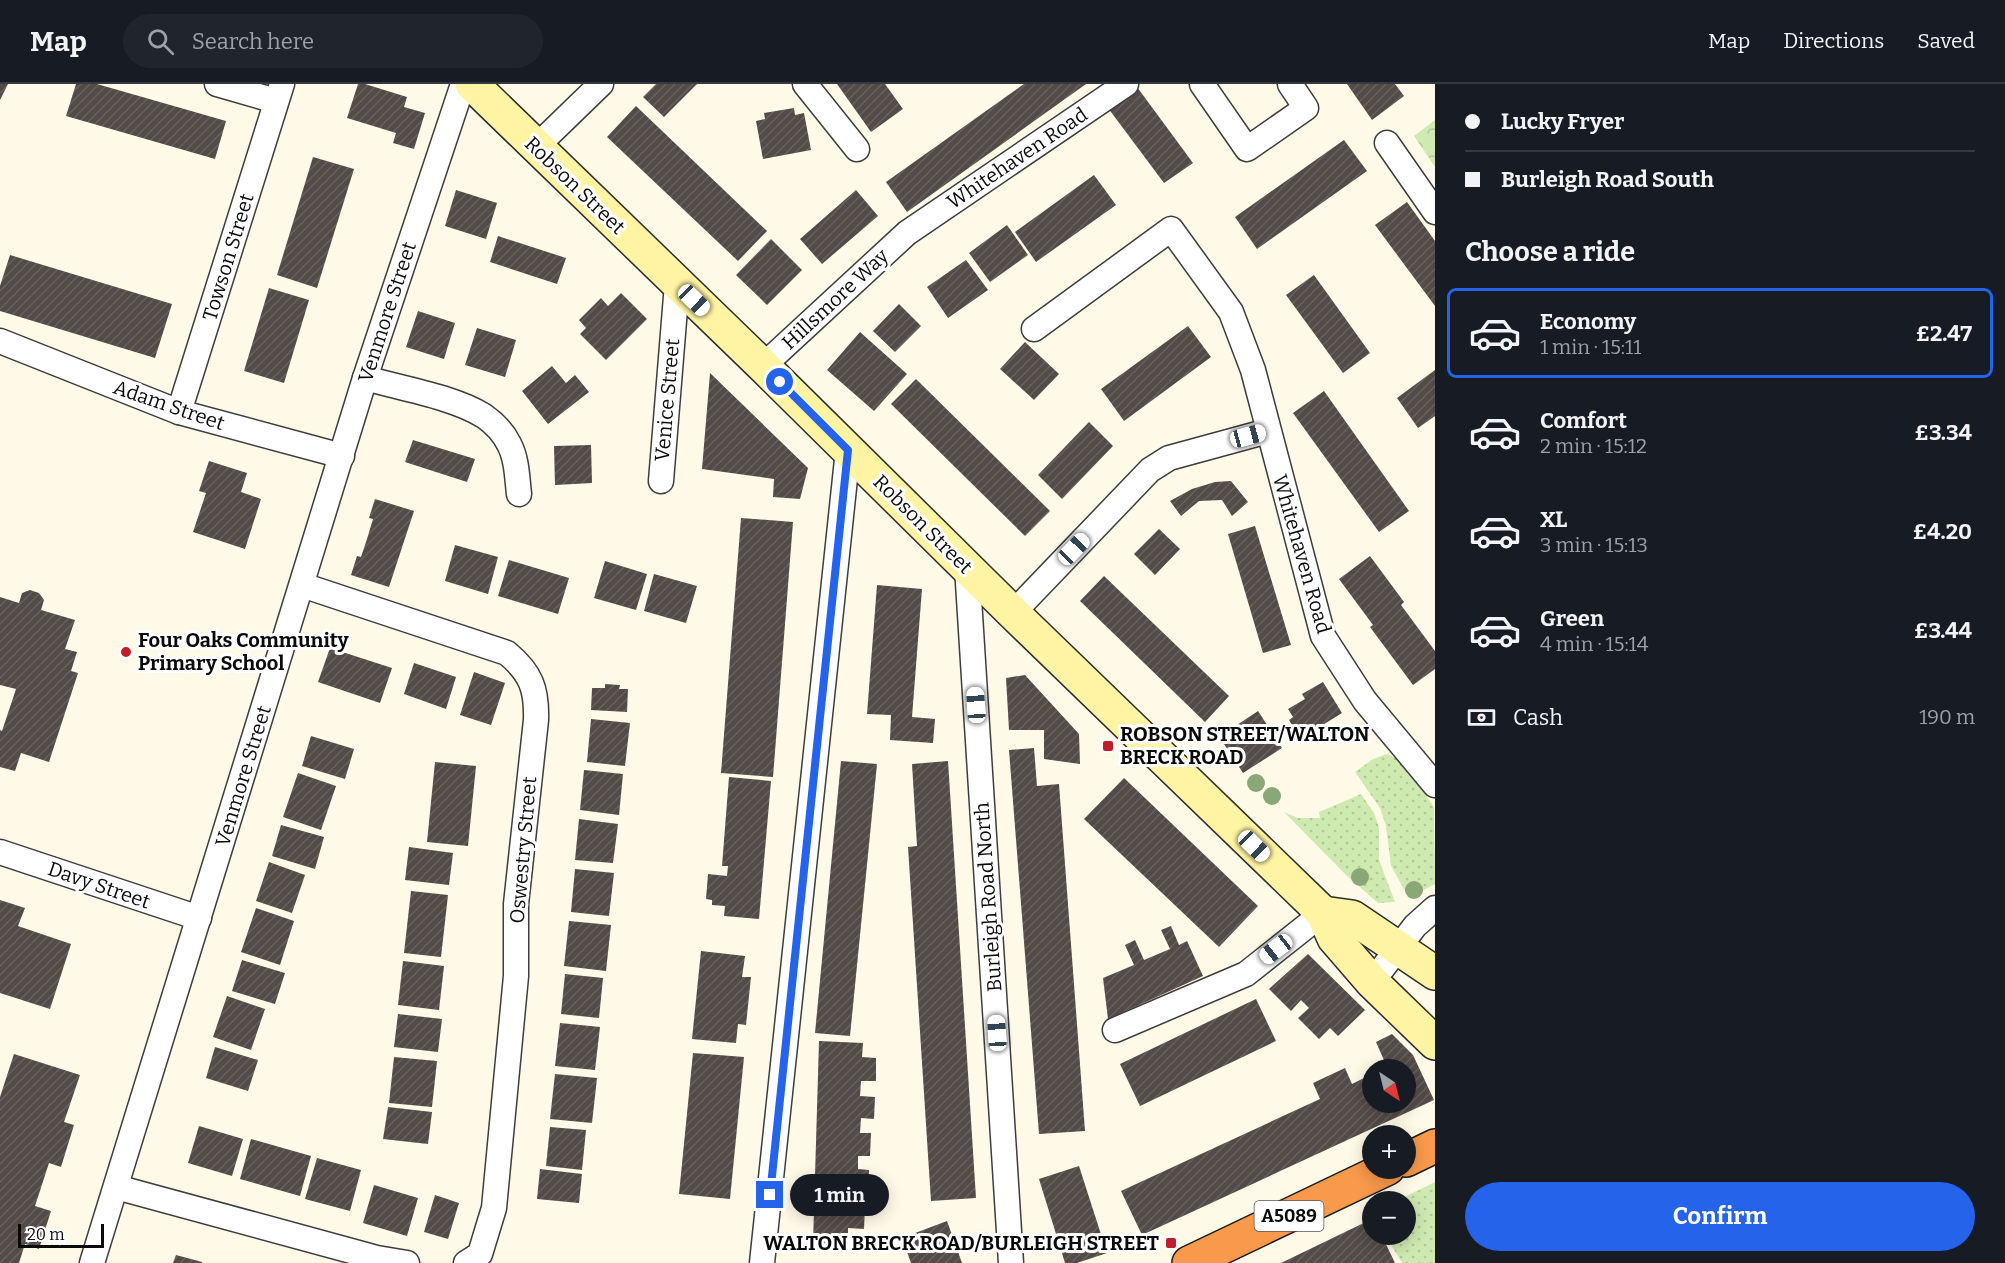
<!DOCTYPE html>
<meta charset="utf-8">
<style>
body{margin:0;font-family:Bitter,serif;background:#20242c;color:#f1f3f6;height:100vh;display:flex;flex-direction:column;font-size:22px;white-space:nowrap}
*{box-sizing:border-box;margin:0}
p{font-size:20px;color:#9ea1a6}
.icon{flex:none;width:33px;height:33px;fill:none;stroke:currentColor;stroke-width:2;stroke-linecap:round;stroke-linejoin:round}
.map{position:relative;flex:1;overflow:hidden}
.sheet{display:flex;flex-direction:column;background:#171b24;width:570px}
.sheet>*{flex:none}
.top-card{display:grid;align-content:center;height:132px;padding:0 30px;background:#171b24}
.needle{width:39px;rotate:145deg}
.fabs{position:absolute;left:1362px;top:975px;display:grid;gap:12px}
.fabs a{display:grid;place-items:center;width:54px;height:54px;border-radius:50%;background:#171b24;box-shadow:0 3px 15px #0003;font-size:30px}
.scale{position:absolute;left:18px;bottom:15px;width:86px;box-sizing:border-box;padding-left:6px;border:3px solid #0a0a0a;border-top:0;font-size:16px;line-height:21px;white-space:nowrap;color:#0a0a0a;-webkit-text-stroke:4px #fff;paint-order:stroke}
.end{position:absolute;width:27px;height:27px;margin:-14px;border:8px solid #2563eb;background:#fff;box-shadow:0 0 0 3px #fff}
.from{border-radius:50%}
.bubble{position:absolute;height:42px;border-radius:21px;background:#171b24;box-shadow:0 3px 15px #0003;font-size:20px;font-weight:700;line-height:42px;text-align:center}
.car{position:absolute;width:18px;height:36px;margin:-18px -9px;border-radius:8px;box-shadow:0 0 4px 2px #0007;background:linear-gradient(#fff 24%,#345 0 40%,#fff 0 76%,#345 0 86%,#fff 0)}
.top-card b{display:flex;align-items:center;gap:21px;height:57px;font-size:22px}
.top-card b+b{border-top:2px solid #363941}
.top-card i{width:15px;height:15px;background:#f1f3f6}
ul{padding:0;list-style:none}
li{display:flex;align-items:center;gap:18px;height:90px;margin:0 12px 9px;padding:0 18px;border:3px solid transparent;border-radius:9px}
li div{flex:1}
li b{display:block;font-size:22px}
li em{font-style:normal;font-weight:700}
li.active{border-color:#2563eb}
li>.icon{width:54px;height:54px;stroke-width:1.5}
h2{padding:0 30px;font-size:27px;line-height:72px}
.pay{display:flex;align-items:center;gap:15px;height:66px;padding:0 30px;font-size:22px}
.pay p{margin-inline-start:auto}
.primary-button{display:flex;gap:12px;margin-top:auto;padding:12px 30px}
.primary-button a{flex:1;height:69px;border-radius:36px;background:#2563eb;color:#fff;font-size:24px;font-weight:700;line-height:69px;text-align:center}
header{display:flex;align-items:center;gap:36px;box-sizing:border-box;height:84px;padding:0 30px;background:#171b24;border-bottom:2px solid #363941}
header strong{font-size:28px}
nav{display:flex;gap:33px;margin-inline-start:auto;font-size:21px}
.search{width:420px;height:54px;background:#20242c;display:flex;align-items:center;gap:15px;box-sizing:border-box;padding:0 21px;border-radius:33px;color:#9ea1a6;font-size:22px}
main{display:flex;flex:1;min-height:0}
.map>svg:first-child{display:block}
.grass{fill:url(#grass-dots)}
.park{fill:url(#park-crowns)}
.building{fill:url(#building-hatch)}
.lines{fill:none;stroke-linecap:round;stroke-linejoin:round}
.street-casing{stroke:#3d3d3d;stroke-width:27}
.secondary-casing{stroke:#2c2c2c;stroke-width:36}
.highway-casing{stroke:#1b1b1b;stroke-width:36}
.street{stroke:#fff;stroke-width:24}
.secondary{stroke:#fff4a3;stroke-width:33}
.highway{stroke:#f9994b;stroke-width:33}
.tree{fill:#8aa777}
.route{stroke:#2563eb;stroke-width:8}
.poi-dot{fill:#be1f29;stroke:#fff;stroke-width:2}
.labels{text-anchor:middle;stroke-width:6;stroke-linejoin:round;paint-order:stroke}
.shield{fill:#fff;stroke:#545454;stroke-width:1.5}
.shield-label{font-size:18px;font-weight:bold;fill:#0a0a0a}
.street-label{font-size:20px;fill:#0a0a0a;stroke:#fff}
.poi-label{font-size:20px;font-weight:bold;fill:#0a0a0a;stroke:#fff;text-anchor:start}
</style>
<header>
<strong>Map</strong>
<div class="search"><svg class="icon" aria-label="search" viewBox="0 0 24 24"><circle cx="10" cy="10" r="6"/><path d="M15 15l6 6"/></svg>Search here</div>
<nav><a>Map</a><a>Directions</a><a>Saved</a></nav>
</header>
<main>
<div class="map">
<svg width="1435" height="1179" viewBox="0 0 1435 1179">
<defs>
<pattern id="grass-dots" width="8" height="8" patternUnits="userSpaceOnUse" patternTransform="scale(1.5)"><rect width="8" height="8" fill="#cfeab1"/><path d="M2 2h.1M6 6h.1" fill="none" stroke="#b0c797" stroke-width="1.8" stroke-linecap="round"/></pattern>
<pattern id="park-crowns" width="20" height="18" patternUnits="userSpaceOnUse" patternTransform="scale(1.5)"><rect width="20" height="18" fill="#cfeab1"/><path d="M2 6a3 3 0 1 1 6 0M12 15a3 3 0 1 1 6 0" fill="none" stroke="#b0c797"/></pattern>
<pattern id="building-hatch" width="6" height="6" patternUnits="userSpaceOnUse" patternTransform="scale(1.5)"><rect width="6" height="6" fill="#534b47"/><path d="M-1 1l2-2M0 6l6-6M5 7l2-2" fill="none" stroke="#67605d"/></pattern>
</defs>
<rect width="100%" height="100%" fill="#fffae8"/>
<g class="grass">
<path d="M1387,670L1402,677L1434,723L1435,800L1409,814L1391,782L1386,742L1380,724L1355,688L1373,675Z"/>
<path d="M1361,710L1374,729L1379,743V776L1395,818L1378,819L1346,791L1284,728L1298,734H1320L1319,728Z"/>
<path d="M1435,1098V1179H1402L1390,1159L1395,1151L1406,1150V1118L1396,1117Z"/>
</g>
<path class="park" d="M1435,36V83L1414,52Z"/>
<g class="building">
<path d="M0,0H8L0,16Z"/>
<path d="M76,0H97L226,37L215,75L66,32Z"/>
<path d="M358,0H365L407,13L404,23L425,29L414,65L393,59L396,49L347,34Z"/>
<path d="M656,0H697L664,33L643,13Z"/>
<path d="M837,0H885L903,25L871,48Z"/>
<path d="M1024,0H1086L907,128L886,98Z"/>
<path d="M1347,0H1395L1404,12L1372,36Z"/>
<path d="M1137,3L1193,79L1164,99L1108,24Z"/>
<path d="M636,22L767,147L738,177L607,53Z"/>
<path d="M794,24L795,31L804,29L811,66L763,75L756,37L765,35L764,29Z"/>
<path d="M1344,56L1367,87L1257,165L1235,133Z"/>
<path d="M313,73L354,85L317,204L277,191Z"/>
<path d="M1094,91L1116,121L1036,178L1015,148Z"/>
<path d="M456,106L497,119L486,155L445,142Z"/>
<path d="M856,106L878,132L822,180L800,155Z"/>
<path d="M1407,118L1435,157V222L1375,141Z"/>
<path d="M1007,141L1028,171L990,198L969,169Z"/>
<path d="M498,152L566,174L557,200L490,178Z"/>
<path d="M771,155L802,186L767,221L736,191Z"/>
<path d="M10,171L172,220L155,274L0,227V202Z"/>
<path d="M966,176L988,206L948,234L927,203Z"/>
<path d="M1314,191L1370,269L1343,289L1286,211Z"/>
<path d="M269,204L309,216L284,299L244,287Z"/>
<path d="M621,209L647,235L606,276L580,250L586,244L579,236L601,214L608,222Z"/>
<path d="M899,220L921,242L895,268L873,247Z"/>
<path d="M418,227L455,239L444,275L406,263Z"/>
<path d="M1188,242L1211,273L1124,337L1101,305Z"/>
<path d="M477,244L516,256L505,293L465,281Z"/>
<path d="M860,248L907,290L874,327L827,286Z"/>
<path d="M1025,258L1059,290L1034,316L1000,285Z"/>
<path d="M552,282L566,299L575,291L589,308L548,340L522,307Z"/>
<path d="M1435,286V332L1418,344L1397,314Z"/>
<path d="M710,289L808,384L800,415L773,413L774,395L702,385Z"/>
<path d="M916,295L1050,427L1025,452L891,320Z"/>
<path d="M1324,307L1409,427L1379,448L1293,329Z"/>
<path d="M1089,338L1113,362L1062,415L1038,391Z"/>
<path d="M413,356L475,375L467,398L405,378Z"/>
<path d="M591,361L592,399L555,401L554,362Z"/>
<path d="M209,377L247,389L241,408L261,415L245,465L193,448L206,409L199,407Z"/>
<path d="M1231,397L1248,418L1232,432L1222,416L1199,417L1181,432L1170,417L1192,405L1215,398Z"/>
<path d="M375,415L414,427L389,503L351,491L357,472L361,473L367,455L373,435L369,434Z"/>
<path d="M741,434L793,438L773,693L721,689Z"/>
<path d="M1255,442L1291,561L1263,569L1228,450Z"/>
<path d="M1159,445L1180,465L1155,491L1134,470Z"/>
<path d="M455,461L498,473L488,510L445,497Z"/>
<path d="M1370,472L1404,518L1401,521L1435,567V585L1413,601L1370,543L1373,541L1339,495Z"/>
<path d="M509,476L569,494L558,530L498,512Z"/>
<path d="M605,477L647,490L636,526L594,514Z"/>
<path d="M654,490L697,502L686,539L644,527Z"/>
<path d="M1104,492L1229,612L1205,638L1080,517Z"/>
<path d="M877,501L922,505L912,633L935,635L933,659L890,656L891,631L867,630Z"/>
<path d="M30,506L39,509L44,516L41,526L75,536L65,565L77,568L71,587L78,589L49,678L21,669L15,687L0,683V646L2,647L16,605L0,601V513L19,519L22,509Z"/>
<path d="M330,564L392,584L380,619L318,598Z"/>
<path d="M414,579L456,593L446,625L404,610Z"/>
<path d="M474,588L505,599L491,641L460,631Z"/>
<path d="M1025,591L1079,650L1080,680L1044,675V646H1009L1006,594Z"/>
<path d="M1323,598L1342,629L1300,655L1289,636L1293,633L1288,625L1305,615L1302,610Z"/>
<path d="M605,600L620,601L619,605H628L627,628L591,626L592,604H605Z"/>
<path d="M1258,627L1282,664L1243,689L1224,660L1242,649L1237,641Z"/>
<path d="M591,635L630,639L625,682L587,678Z"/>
<path d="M311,652L354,665L345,695L302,682Z"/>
<path d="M1034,664L1037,702L1059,700L1085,1047L1039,1050L1009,666Z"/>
<path d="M841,677L877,680L850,952L815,949Z"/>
<path d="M948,677L976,1114L931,1117L908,763L917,762L912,680Z"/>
<path d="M435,678L476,682L468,762L427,758Z"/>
<path d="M584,686L623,690L619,731L580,726Z"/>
<path d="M298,689L336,702L321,746L283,733Z"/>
<path d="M729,693L771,697L759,835L724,832L725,822L712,821V816L706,815L708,790L727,792L728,782H722Z"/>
<path d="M1124,694L1258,822L1219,863L1084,735Z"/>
<path d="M579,735L618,740L613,779L575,776Z"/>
<path d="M281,741L324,753L315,785L272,772Z"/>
<path d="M409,763L453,769L449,801L405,796Z"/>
<path d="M269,778L305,791L292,829L256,817Z"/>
<path d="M575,785L614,789L609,832L571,828Z"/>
<path d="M411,807L448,811L441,873L404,869Z"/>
<path d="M0,816L25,824L18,842L71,860L50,925L0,909Z"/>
<path d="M256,824L294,837L280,881L241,868Z"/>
<path d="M569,837L611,841L606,887L564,882Z"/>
<path d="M1171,842L1179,861L1187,857L1203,892L1108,935L1103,894L1134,881L1125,861L1135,856L1144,876L1170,865L1161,846Z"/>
<path d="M701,867L745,872L742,893H751L746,941L738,940L736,959L692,955Z"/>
<path d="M1308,870L1365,926L1338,952L1330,944L1319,955L1298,934L1309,924L1301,916L1291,927L1269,905Z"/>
<path d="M242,876L285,889L275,920L232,907Z"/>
<path d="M403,877L444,882L439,926L398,921Z"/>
<path d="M565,890L603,894L599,934L561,930Z"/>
<path d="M227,912L265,925L251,966L213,953Z"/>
<path d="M1256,915L1276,957L1140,1022L1120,980Z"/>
<path d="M398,930L442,935L438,968L394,963Z"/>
<path d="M560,939L600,943L595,986L555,982Z"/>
<path d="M1392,950L1413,971L1434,1016L1142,1151L1121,1107L1320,1015L1313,999L1345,984L1352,1000L1372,990V1018H1406V986H1383L1387,983L1376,958Z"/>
<path d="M819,957L863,959L862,973L876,974V997H861L860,1012L875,1013L874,1035L861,1034L860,1049H871L870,1072H858V1085L869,1086L868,1110H853L852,1123H865L864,1145L848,1144V1160L813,1159Z"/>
<path d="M215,963L258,976L248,1007L206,994Z"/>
<path d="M693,969L744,973L730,1115L679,1110Z"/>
<path d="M14,970L80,991L64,1038L74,1041L61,1083L49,1079L35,1122L51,1127L39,1165L25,1160L19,1179H0V1013Z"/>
<path d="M394,973L437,977L432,1023L389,1019Z"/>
<path d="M555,990L597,994L592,1039L550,1035Z"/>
<path d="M388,1023L432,1028L428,1060L383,1055Z"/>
<path d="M199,1042L243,1055L232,1092L188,1079Z"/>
<path d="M550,1043L586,1046L582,1086L546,1082Z"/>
<path d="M251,1055L311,1072L300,1112L240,1095Z"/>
<path d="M317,1074L361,1086L350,1127L305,1115Z"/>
<path d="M1079,1082L1107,1169L1077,1179H1065L1039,1095Z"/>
<path d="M540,1085L582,1090L579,1119L537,1115Z"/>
<path d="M374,1101L418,1114L407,1152L363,1139Z"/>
<path d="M435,1111L459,1119L448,1155L424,1148Z"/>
<path d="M1372,1135V1150H1381L1395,1179H1281Z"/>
<path d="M947,1137L962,1179H911L902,1154Z"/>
<path d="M176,1171L202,1178V1179H173Z"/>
</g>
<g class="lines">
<defs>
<g id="street">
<path d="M217,0L276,17"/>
<path d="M805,0L857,65"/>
<path d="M1202,0L1247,65L1306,24L1290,0"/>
<path d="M1387,59L1435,128"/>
<path d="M536,63L601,0"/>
<path d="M1034,245L1171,145L1231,228L1253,286L1323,552L1365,617L1435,701"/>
<path d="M0,257L179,328L342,372"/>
<path d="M763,282L907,149L1126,0"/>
<path d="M365,294C400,304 454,313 484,332C494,339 504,350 509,360C517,375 517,393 519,410"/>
<path d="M179,328L282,0"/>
<path d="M661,397L677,200"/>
<path d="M967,483L1011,1179"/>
<path d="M302,501L507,569C531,589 537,605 536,636L516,820V892L494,1124L480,1170L466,1179"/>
<path d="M1013,529L1150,386L1169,374L1268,347"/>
<path d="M0,768L199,834"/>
<path d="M1372,898L1415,842L1435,824"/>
<path d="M1115,946L1246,890L1323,829"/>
<path d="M116,1103L377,1174L407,1179"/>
<path d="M92,1179L365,294L463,0"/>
<path d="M762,1179L848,366"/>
</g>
<g id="secondary">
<path d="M472,0L763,282L1013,529L1323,829L1334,854L1372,898L1435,959"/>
<path d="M1323,829L1352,833L1435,889"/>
</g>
<g id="highway">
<path d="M1406,1076L1435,1062"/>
<path d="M1189,1179L1388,1084"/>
</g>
</defs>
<use href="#street" class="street-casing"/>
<use href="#secondary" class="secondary-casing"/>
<use href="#highway" class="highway-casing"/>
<use href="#street" class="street"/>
<use href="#secondary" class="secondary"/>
<use href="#highway" class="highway"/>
</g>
<g class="tree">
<circle cx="1256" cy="699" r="9"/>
<circle cx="1272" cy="712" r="9"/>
<circle cx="1360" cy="793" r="9"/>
<circle cx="1414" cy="806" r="9"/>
</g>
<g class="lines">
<path class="route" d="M770,1111L848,366L780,298"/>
</g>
<g class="poi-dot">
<circle cx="126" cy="568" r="6"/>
<rect x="1102" y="656" width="12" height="12" rx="3"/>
<rect x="1165" y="1153" width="12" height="12" rx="3"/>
</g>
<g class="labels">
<rect class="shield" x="1254.5" y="1117" width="69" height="30" rx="4.5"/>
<g class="shield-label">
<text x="1289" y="1138">A5089</text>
</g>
<g class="street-label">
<text transform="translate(1017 74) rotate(-34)" y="7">Whitehaven Road</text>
<text transform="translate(575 101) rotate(44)" y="7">Robson Street</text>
<text transform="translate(228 173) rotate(-73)" y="7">Towson Street</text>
<text transform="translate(835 215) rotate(-43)" y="7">Hillsmore Way</text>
<text transform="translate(387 228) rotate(-72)" y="7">Venmore Street</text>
<text transform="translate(667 316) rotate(-85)" y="7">Venice Street</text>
<text transform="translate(169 321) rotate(19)" y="7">Adam Street</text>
<text transform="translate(923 440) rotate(45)" y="7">Robson Street</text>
<text transform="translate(1302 470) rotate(74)" y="7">Whitehaven Road</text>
<text transform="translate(243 692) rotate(-73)" y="7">Venmore Street</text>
<text transform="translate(523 766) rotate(-85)" y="7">Oswestry Street</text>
<text transform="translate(99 801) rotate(19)" y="7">Davy Street</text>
<text transform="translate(988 813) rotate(-94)" y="7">Burleigh Road North</text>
</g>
<g class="poi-label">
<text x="138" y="563">Four Oaks Community<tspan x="138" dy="23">Primary School</tspan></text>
<text x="1120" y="657">ROBSON STREET/WALTON<tspan x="1120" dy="23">BRECK ROAD</tspan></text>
<text x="1159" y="1166" text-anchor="end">WALTON BRECK ROAD/BURLEIGH STREET</text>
</g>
</g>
</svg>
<div class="fabs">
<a><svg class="needle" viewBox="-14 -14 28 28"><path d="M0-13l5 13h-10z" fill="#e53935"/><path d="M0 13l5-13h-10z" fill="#9ea1a6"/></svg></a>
<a>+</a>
<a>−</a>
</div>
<div class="scale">20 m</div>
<i class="end from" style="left:780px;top:298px"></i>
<i class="end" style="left:770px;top:1111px"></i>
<div class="bubble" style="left:790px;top:1090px;width:99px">1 min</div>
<i class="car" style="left:694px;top:216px;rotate:134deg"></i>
<i class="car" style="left:1248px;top:352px;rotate:75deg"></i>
<i class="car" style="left:1074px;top:465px;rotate:44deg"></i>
<i class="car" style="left:976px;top:621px;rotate:356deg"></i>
<i class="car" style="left:1254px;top:762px;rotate:134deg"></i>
<i class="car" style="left:1276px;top:865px;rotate:232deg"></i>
<i class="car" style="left:997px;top:949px;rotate:356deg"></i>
</div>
<section class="sheet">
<div class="top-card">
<b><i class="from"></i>Lucky Fryer</b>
<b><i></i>Burleigh Road South</b>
</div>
<h2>Choose a ride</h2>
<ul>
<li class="active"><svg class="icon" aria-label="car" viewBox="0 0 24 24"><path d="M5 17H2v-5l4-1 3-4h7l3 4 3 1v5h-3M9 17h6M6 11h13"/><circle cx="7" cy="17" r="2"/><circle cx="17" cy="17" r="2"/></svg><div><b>Economy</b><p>1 min · 15:11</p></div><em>£2.47</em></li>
<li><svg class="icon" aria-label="car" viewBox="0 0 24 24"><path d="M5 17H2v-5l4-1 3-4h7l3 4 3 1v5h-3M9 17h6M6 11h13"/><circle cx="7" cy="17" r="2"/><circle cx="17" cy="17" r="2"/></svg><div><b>Comfort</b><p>2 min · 15:12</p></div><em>£3.34</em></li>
<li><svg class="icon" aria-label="car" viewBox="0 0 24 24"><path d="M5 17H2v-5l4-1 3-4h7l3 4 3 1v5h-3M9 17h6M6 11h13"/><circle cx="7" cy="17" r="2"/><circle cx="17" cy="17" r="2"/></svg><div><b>XL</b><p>3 min · 15:13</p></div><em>£4.20</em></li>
<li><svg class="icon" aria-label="car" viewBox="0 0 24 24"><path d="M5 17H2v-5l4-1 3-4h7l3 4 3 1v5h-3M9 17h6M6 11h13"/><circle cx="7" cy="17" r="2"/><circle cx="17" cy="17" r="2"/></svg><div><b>Green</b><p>4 min · 15:14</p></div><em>£3.44</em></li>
</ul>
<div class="pay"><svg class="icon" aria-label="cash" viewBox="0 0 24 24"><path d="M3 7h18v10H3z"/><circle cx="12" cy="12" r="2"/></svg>Cash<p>190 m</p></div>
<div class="primary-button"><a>Confirm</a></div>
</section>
</main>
